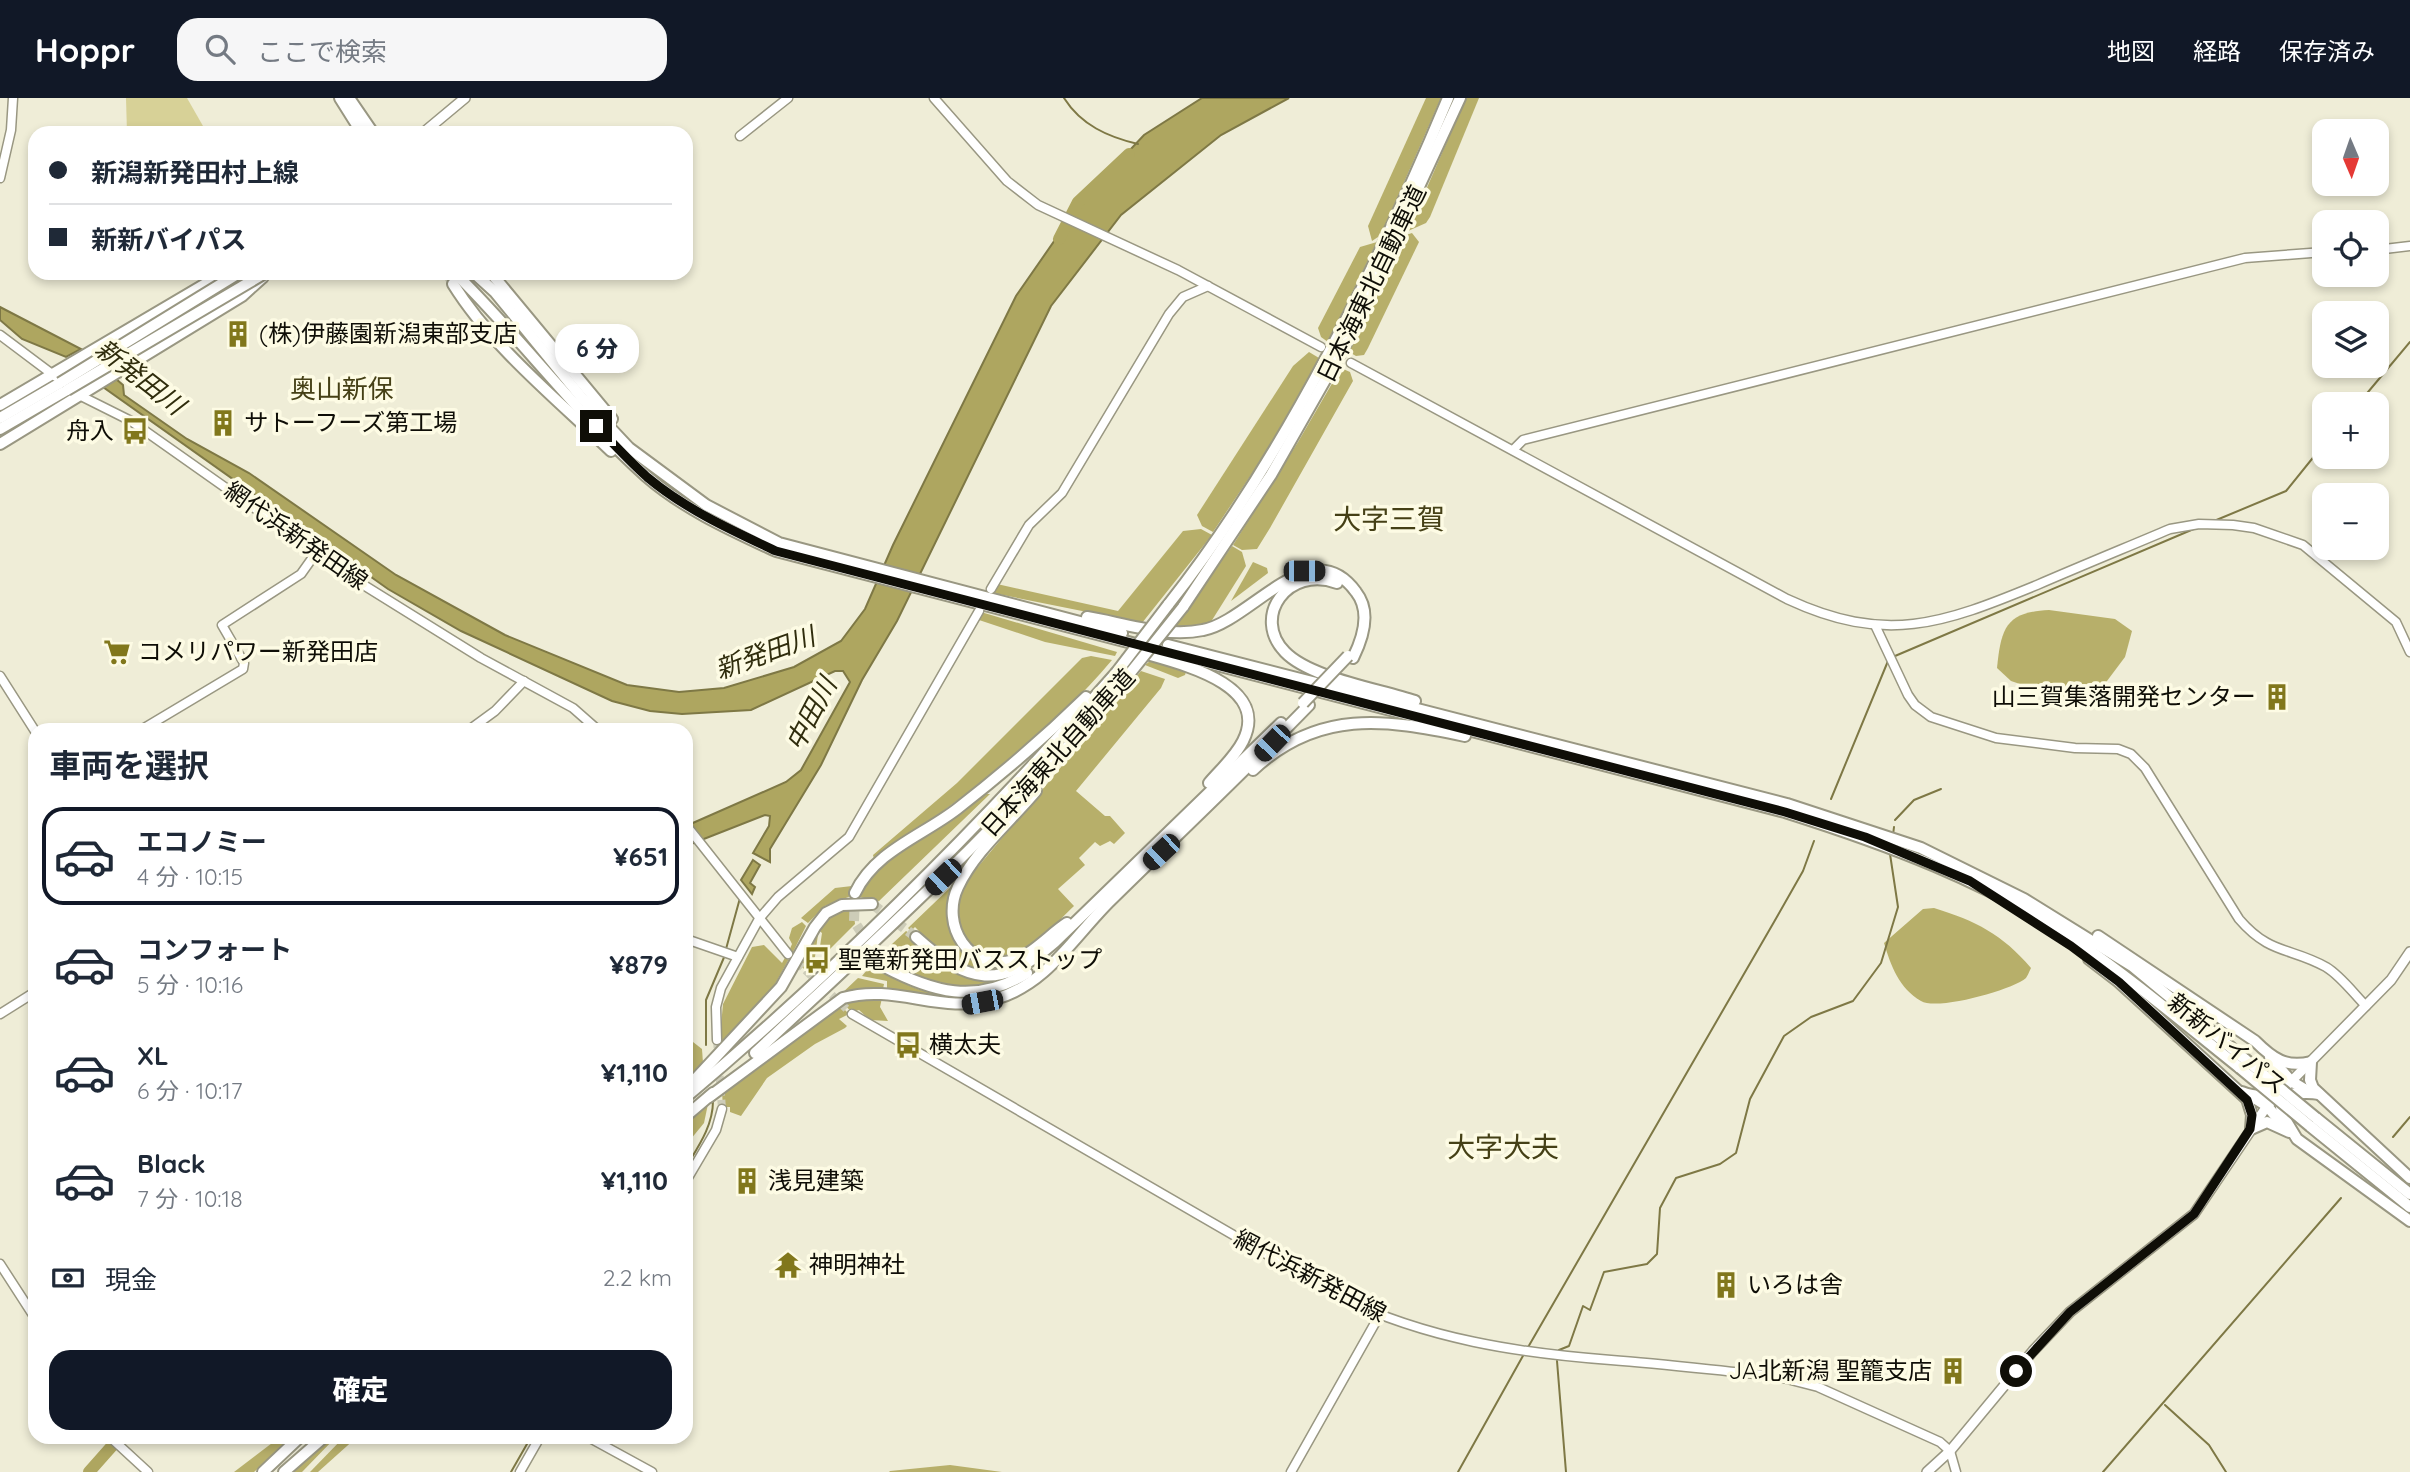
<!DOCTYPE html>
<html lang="ja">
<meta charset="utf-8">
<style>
body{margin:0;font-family:Quicksand,"Noto Sans JP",sans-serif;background:#f6f6f7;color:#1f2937;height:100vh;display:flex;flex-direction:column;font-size:26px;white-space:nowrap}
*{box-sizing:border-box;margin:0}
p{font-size:23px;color:#747a83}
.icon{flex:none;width:38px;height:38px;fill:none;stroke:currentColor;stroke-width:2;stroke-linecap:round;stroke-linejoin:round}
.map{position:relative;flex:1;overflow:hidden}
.details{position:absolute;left:28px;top:625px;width:665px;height:721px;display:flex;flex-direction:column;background:#fff;border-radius:21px;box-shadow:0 4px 10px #0003}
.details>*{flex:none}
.guide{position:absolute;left:28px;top:28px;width:665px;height:154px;border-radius:21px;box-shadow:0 4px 10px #0003;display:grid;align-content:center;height:154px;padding:0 21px;background:#fff}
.needle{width:46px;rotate:178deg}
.fabs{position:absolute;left:2312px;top:21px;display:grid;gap:14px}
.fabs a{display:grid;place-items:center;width:77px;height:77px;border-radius:14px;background:#fff;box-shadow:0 4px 10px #0003;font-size:35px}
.end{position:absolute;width:32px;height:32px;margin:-16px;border:9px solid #0f0e07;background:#fff;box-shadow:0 0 0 4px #fff}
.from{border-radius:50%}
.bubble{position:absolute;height:49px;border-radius:21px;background:#fff;box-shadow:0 4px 10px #0003;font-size:23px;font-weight:800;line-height:49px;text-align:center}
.car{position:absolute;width:21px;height:42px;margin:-21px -10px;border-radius:9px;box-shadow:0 0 5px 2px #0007;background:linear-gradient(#222 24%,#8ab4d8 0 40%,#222 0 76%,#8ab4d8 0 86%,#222 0)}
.guide b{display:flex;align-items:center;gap:24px;height:66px;font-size:26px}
.guide b+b{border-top:2px solid #e0e1e3}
.guide i{width:18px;height:18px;background:#1f2937}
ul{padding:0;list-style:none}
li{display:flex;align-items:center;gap:21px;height:98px;margin:0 14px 10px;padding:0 7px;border:4px solid transparent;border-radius:21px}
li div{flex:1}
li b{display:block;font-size:26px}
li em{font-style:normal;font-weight:800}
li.selected{border-color:#111827}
li>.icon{width:63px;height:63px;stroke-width:1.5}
h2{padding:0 21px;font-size:32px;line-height:84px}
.pay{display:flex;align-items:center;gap:18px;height:77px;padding:0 21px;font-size:26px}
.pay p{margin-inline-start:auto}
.button{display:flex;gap:14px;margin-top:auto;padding:14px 21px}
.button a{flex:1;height:80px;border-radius:21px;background:#111827;color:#fff;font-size:28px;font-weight:800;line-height:80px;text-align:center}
header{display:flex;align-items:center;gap:42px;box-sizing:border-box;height:98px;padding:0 35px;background:#111827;color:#fff}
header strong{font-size:33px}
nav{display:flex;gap:38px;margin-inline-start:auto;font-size:24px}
.search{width:490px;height:63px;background:#f6f6f7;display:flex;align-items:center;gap:18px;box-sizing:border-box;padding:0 24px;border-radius:21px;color:#747a83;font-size:26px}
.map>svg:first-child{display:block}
.green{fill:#d7d197}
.forest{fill:#b7af6a}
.water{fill:#aea660;stroke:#7e7845;stroke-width:2}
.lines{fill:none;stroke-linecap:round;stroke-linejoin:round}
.stream{stroke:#7e7845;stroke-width:2}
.river{stroke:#aea660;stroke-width:12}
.secondary-tunnel{stroke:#cdccb8;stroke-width:8;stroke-dasharray:8 4;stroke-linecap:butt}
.highway-tunnel{stroke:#cdccb8;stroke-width:10;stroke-dasharray:10 5;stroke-linecap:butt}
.secondary-casing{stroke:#999782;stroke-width:11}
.primary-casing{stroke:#999782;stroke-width:12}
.highway-casing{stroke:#999782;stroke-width:14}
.secondary{stroke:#fff;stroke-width:8}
.primary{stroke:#fff;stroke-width:9}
.highway{stroke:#fff;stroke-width:10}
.highway-bridge-casing{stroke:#999782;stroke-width:14;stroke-linecap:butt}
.highway-bridge{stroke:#fff;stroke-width:10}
.route{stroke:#0f0e07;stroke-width:9}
.labels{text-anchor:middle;stroke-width:7;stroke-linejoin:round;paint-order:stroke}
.street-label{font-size:24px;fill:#0f0e07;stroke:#fdfbe4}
.poi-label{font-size:24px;fill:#0f0e07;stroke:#fdfbe4;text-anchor:start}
.water-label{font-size:26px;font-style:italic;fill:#302d0d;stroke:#fdfbe4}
.neighbourhood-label{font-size:26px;fill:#454016;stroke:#fdfbe4}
.quarter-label{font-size:28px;fill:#454016;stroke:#fdfbe4}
</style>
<header>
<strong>Hoppr</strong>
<div class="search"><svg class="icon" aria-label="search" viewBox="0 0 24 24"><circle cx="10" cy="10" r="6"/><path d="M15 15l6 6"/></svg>ここで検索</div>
<nav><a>地図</a><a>経路</a><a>保存済み</a></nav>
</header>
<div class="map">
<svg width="2410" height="1374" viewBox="0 0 2410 1374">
<rect width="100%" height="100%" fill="#efedd7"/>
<path class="green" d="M126,0H187L207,35H127Z"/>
<g class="forest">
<path d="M1426,0H1441L1381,137L1372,143L1368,128Z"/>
<path d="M1466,0H1479L1430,119L1426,125L1408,133Z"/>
<path d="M1412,135L1419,144L1368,250L1364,257L1356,258L1349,254L1406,137Z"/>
<path d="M1377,144L1328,244L1321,239L1318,230L1360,149Z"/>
<path d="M1309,254L1319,260L1269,350L1213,434L1202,428L1197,417L1293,268Z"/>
<path d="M1341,270L1350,274L1353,283L1270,430L1257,451L1242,452L1233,447L1298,344Z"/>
<path d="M1201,431L1212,437L1142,525L993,495L997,486L1118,513L1183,433Z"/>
<path d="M1232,448L1242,454L1246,468L1209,527L1174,530Z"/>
<path d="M1253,464L1267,470L1268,475L1231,503Z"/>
<path d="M2049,512L2115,521L2132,533L2125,559L2098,595L2071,603L2011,583L1997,570C2001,530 2006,514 2049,512Z"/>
<path d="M981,514L1117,554L1115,558L1045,544L979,522L977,519Z"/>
<path d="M1091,558L1112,562C1044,643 961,702 874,761L873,757L957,685L1082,560Z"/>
<path d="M1150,563L1186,574L1185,577L1178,580L1145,567Z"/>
<path d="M1141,573L1165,581L1161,590L1076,693L1105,718H1110L1125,735L1114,746L1110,743L1100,748L1095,744L1079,760L1085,767L1058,791L1074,808C1057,824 1037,848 1015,856C982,868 955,841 957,808C958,799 964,790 967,782Z"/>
<path d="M981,696H990L879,803L859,799C879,756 942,723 981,696Z"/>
<path d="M956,784C953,794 948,805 948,815C948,840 967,868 994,867C1006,867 1020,861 1031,859C1022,863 1011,870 1001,872C966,881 937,852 915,829L911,833L908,830Z"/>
<path d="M852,788L851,798L825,808L808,825L801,820L835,790Z"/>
<path d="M853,807L855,826L827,854L819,855L822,835L816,830L827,817Z"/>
<path d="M1934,810C1976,823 2002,836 2031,870C2030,872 2027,879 2026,880C2012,892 1937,913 1921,903C1899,890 1891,868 1884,845L1923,811Z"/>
<path d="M802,824L806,828L791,858L788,855L792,846L789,840L792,830Z"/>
<path d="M814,833L818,836L815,859L805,872L797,864Z"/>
<path d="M906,833L983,881L1038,863C1027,872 1017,876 1004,881C954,899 929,884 883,865L878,859Z"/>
<path d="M764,847L782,865L787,856L790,859L769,897L719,950L723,906L752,849Z"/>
<path d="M876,861C920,915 978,893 1034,878C978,913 948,903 887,892V883L862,878Z"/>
<path d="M858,880L884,886L883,891L868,890L839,898Z"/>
<path d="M882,900L880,909L888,923L870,922L859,912L852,914L842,905L851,901Z"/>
<path d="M839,906L849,916L839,921L847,928L845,930L815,946L767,980L741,1018L730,1014V1009H723L722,994Z"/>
<path d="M693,944L702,951L703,965L686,982V947Z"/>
<path d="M708,1006L704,1025L686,1047V1025Z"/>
<path d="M280,1339H293L254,1374H234Z"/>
<path d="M328,1339H336L302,1374H289Z"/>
<path d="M344,1339H357L318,1374H310Z"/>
<path d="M950,1367L1002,1374H889L890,1373Z"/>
</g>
<g class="water">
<path d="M1202,0H1289L1221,37L1121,117L1051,208L897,523L862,582L821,667L770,751V764L753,755L769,728L770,718L765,717L686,748V728L786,684L801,672L850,584L843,573H835L751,612L682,616L650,613L612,603L461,533L388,491L103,289L116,281L123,287L124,297L187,341L249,375L396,477L505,537L627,587L679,594L724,590L794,569L841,543L865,511L893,447L1016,198L1082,103L1144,37Z"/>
<path d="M0,209L81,251L66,259L22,241L0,222Z"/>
<path d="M753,762L760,767L750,785L755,789L752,796L741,782Z"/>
</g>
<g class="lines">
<g class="stream">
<path d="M1064,0C1081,27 1108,39 1138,46"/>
<path d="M2358,306L2410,244"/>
<path d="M2214,423L2286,393L2324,346"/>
<path d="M1895,558L2196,430"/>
<path d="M1831,701L1888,563"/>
<path d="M1895,722L1914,702L1941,691"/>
<path d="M1893,737L1894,729"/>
<path d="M726,851L740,800"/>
<path d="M706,947V902L725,857"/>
<path d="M2393,1039L2410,1019"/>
<path d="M686,1069C698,1049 713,1028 713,1003"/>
<path d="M1527,1251L1774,824L1803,773L1814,743"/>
<path d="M1559,1252L1569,1248L1583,1208L1590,1212L1604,1174L1647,1166L1657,1156L1660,1110L1676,1080L1720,1066L1736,1055L1750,1001L1784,938L1811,919L1853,903L1881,865L1898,809L1890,756"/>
<path d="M1557,1263L1566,1374"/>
<path d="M2165,1307L2209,1347L2226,1374"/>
<path d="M511,1374L531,1339"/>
<path d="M1458,1374L1524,1256"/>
<path d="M2103,1374L2341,1100"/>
</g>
<g class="river">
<path d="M1059,141L1078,104L1129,56"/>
<path d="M89,1374L120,1339"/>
</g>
<g class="secondary-tunnel">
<path d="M788,856L852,916"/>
<path d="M717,942L722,1011"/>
</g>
<g class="highway-tunnel">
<path d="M447,175L453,186"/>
<path d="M855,798L854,823L883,868"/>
<path d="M872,806L916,839"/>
</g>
<defs>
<g id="secondary">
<path d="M934,0L1007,83L1038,107L1178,172L1321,249"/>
<path d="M740,38L788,0"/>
<path d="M0,80L11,32L13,0"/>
<path d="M2376,152L2410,148"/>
<path d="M0,237L56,279"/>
<path d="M1351,265L1787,501C1886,547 1942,526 2037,487C2081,468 2125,450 2170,431L2199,426L2233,427L2254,430L2303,447L2396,524L2410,554"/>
<path d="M77,296L131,323L362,486L481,560L573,610L598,632"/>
<path d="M1513,352L1523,342L2245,160L2324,154"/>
<path d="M991,491L1029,427L1062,395L1169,216L1183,199L1208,188"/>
<path d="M1875,527L1908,597L1915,607L1931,619L1996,640L2075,650L2118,651L2131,656L2145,670L2239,821C2270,857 2290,849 2326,869C2341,878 2354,896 2366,908"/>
<path d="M0,578L35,633"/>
<path d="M141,632L243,571L244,565L222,527L301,476L318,452"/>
<path d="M469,632L495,613L524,583"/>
<path d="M686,727L788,856"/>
<path d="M686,841L738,859"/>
<path d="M0,916L35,894"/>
<path d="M852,916L1342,1200C1427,1241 1518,1255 1611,1262C1666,1266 1721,1273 1776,1278L1818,1289L1940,1344L1950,1353L1956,1374"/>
<path d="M717,942L716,909L721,890L759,821L778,799L849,739L979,513"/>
<path d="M686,1083L716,1032L722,1011"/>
<path d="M0,1166L35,1220"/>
<path d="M110,1339L148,1374"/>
<path d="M588,1339L652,1374"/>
<path d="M520,1374L540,1339"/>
<path d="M1291,1374L1379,1218"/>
</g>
<g id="primary">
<path d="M423,35L465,0"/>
<path d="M1927,1374L1950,1353L2033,1253L2070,1214L2194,1116L2267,1008L2391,882L2410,854"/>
</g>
<g id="highway">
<path d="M340,0L362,35"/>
<path d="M349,0L373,35"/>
<path d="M455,175C521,240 577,316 646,378C684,411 731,432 776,453L1785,714C1886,746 1987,783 2076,843C2133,882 2186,927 2240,970"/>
<path d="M474,175L495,194L582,300L629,350L706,407L779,445L1122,535"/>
<path d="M491,175L612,321"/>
<path d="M453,186C493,250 557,301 611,353"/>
<path d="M0,307L224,175"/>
<path d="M0,320L60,285"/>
<path d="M0,331L67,292"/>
<path d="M0,346L242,198L263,179"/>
<path d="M1337,485C1288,467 1251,519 1285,554C1310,580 1379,591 1415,603"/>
<path d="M1168,507C1283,362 1377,170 1448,0"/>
<path d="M1183,509L1271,377L1349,240L1460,0"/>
<path d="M1087,519C1123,525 1167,540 1203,532C1251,523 1311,432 1356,494C1371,513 1363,540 1353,560"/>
<path d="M1168,547L1787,706L1921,750L2024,801L2132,868L2246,962"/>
<path d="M1140,554C1176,565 1272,585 1243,643C1235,659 1221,671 1209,685"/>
<path d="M1253,672C1318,611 1385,621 1465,638"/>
<path d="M1036,693C1010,724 975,753 958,789C940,827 969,875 1014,862C1033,856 1050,836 1067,825"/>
<path d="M855,795C875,753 922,738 957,711C1002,676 1045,639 1086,599"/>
<path d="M2098,838L2255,943C2273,961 2286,970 2311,964L2310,982L2313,990L2410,1080"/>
<path d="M916,839C969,887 1000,892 1055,844L1281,625"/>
<path d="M2089,861L2119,884L2247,1001L2252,1017L2251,1031"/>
<path d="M883,868C932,894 976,907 1027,875"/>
<path d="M755,955C884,834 1015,717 1127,579"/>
<path d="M2270,959L2275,965L2282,1016L2297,1041L2410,1123"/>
<path d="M2275,965L2291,983L2306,992"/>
<path d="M688,989L781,889L815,829L826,815L842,807L872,806"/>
<path d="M2242,994C2266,1004 2294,991 2319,996"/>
<path d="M2251,998L2267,1008L2283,1027"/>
<path d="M686,999C840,869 983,726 1116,575"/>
<path d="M709,999L843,900C896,885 941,917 995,901C1047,887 1075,837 1111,802C1177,737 1244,674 1309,607"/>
<path d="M686,1018L713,995"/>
<path d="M2316,1020L2410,1096"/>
<path d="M2310,1028L2410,1109"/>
<path d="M2251,1031L2267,1024L2289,1034"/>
<path d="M263,1374L300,1339"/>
<path d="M284,1374L324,1339"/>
</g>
</defs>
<use href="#secondary" class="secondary-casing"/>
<use href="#primary" class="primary-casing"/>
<use href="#highway" class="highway-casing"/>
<use href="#secondary" class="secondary"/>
<use href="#primary" class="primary"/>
<use href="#highway" class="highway"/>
<defs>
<g id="highway-bridge">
<path d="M60,285L239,175"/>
<path d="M67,292L265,175"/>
<path d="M1116,575L1168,507"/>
<path d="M1127,579L1183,509"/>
<path d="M1303,605L1348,558"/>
<path d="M2246,962L2316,1020"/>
<path d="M2240,970L2310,1028"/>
</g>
</defs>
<use href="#highway-bridge" class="highway-bridge-casing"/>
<use href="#highway-bridge" class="highway-bridge"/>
</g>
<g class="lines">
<path class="route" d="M596,328C613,345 629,363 647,379C685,411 731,432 776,453L1785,714L1865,739L1970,783L2071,848L2119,884L2247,1002L2252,1017L2250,1031L2194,1116L2070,1214L2016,1273"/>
</g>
<defs>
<symbol id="building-bare" viewBox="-9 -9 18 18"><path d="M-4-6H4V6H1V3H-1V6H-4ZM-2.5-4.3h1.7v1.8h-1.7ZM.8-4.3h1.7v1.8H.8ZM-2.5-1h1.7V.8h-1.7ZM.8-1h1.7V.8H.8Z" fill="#81771b" stroke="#fdfbe4" stroke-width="2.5" paint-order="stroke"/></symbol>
<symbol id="bus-bare" viewBox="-9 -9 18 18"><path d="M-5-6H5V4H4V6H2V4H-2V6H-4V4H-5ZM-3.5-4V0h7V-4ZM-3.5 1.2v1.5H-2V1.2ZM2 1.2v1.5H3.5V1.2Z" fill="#81771b" stroke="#fdfbe4" stroke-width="2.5" paint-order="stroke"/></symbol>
<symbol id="supermarket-bare" viewBox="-9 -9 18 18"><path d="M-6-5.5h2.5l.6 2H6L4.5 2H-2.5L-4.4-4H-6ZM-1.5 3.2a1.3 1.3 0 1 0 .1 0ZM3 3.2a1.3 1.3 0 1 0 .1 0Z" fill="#81771b" stroke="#fdfbe4" stroke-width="2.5" paint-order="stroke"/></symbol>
<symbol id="temple-bare" viewBox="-9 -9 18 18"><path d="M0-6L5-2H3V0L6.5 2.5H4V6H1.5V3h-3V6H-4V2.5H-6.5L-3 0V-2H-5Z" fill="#81771b" stroke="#fdfbe4" stroke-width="2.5" paint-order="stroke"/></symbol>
</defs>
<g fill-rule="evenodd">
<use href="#building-bare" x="219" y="217" width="38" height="38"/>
<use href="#building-bare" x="204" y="306" width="38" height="38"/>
<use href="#bus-bare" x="116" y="314" width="38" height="38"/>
<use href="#supermarket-bare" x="98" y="535" width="38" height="38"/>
<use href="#building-bare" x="2258" y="580" width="38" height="38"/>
<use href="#bus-bare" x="798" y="843" width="38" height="38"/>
<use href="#bus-bare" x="889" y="928" width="38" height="38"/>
<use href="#building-bare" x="728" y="1064" width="38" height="38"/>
<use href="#temple-bare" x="769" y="1148" width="38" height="38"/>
<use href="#building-bare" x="1707" y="1168" width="38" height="38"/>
<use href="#building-bare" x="1934" y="1254" width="38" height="38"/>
</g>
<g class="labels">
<g class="street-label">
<text transform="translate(1372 186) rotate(-64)" y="8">日本海東北自動車道</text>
<text transform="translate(296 438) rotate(35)" y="8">網代浜新発田線</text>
<text transform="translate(1058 655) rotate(-48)" y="8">日本海東北自動車道</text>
<text transform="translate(2227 946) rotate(39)" y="8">新新バイパス</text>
<text transform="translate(1310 1178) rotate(28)" y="8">網代浜新発田線</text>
</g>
<g class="poi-label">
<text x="259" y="244">(株)伊藤園新潟東部支店</text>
<text x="244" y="333">サトーフーズ第工場</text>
<text x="114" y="341" text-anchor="end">舟入</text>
<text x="138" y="562">コメリパワー新発田店</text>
<text x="2256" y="607" text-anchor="end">山三賀集落開発センター</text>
<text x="838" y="870">聖篭新発田バスストップ</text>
<text x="929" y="955">横太夫</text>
<text x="768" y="1091">浅見建築</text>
<text x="809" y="1175">神明神社</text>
<text x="1747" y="1195">いろは舎</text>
<text x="1932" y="1281" text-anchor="end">JA北新潟 聖籠支店</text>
</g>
<g class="water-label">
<text transform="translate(140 279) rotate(38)" y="9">新発田川</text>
<text transform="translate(765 555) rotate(-20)" y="9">新発田川</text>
<text transform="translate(811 616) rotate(-62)" y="9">中田川</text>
</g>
<g class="neighbourhood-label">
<text x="342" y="300">奥山新保</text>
</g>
<g class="quarter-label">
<text x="1389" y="431">大字三賀</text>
<text x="1503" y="1059">大字大夫</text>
</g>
</g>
</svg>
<div class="fabs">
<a><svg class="needle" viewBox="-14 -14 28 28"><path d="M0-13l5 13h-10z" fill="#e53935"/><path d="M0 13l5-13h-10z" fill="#747a83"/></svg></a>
<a><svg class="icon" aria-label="locate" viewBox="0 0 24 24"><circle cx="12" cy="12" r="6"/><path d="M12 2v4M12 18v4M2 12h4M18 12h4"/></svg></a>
<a><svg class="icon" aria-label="layers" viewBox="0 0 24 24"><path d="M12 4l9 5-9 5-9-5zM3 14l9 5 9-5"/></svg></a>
<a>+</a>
<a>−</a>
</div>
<i class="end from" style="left:2016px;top:1273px"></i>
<i class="end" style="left:596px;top:328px"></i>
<div class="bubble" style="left:555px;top:226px;width:84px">6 分</div>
<i class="car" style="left:1304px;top:473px;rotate:90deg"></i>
<i class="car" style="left:1272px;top:645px;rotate:224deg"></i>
<i class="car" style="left:1161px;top:754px;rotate:227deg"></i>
<i class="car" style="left:943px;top:779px;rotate:226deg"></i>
<i class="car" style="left:982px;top:904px;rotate:259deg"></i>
<div class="guide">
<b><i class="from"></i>新潟新発田村上線</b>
<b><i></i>新新バイパス</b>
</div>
<section class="details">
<h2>車両を選択</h2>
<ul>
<li class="selected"><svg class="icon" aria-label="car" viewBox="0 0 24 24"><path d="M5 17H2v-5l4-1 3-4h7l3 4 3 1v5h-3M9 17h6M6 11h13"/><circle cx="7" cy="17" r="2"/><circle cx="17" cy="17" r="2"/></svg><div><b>エコノミー</b><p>4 分 · 10:15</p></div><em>¥651</em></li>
<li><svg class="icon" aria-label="car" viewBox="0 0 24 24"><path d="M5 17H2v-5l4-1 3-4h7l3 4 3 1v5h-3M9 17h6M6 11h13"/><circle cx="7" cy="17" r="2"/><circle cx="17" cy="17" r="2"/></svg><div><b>コンフォート</b><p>5 分 · 10:16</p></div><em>¥879</em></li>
<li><svg class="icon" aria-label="car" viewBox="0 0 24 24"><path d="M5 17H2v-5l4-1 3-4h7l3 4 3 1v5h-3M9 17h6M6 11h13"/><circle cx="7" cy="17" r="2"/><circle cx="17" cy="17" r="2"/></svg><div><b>XL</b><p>6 分 · 10:17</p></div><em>¥1,110</em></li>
<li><svg class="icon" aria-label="car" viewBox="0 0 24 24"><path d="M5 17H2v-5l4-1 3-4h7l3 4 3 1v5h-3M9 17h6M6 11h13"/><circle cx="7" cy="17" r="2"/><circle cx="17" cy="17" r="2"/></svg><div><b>Black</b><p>7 分 · 10:18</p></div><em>¥1,110</em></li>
</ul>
<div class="pay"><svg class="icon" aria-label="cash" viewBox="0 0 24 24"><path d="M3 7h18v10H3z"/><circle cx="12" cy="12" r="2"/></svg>現金<p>2.2 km</p></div>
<div class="button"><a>確定</a></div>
</section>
</div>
